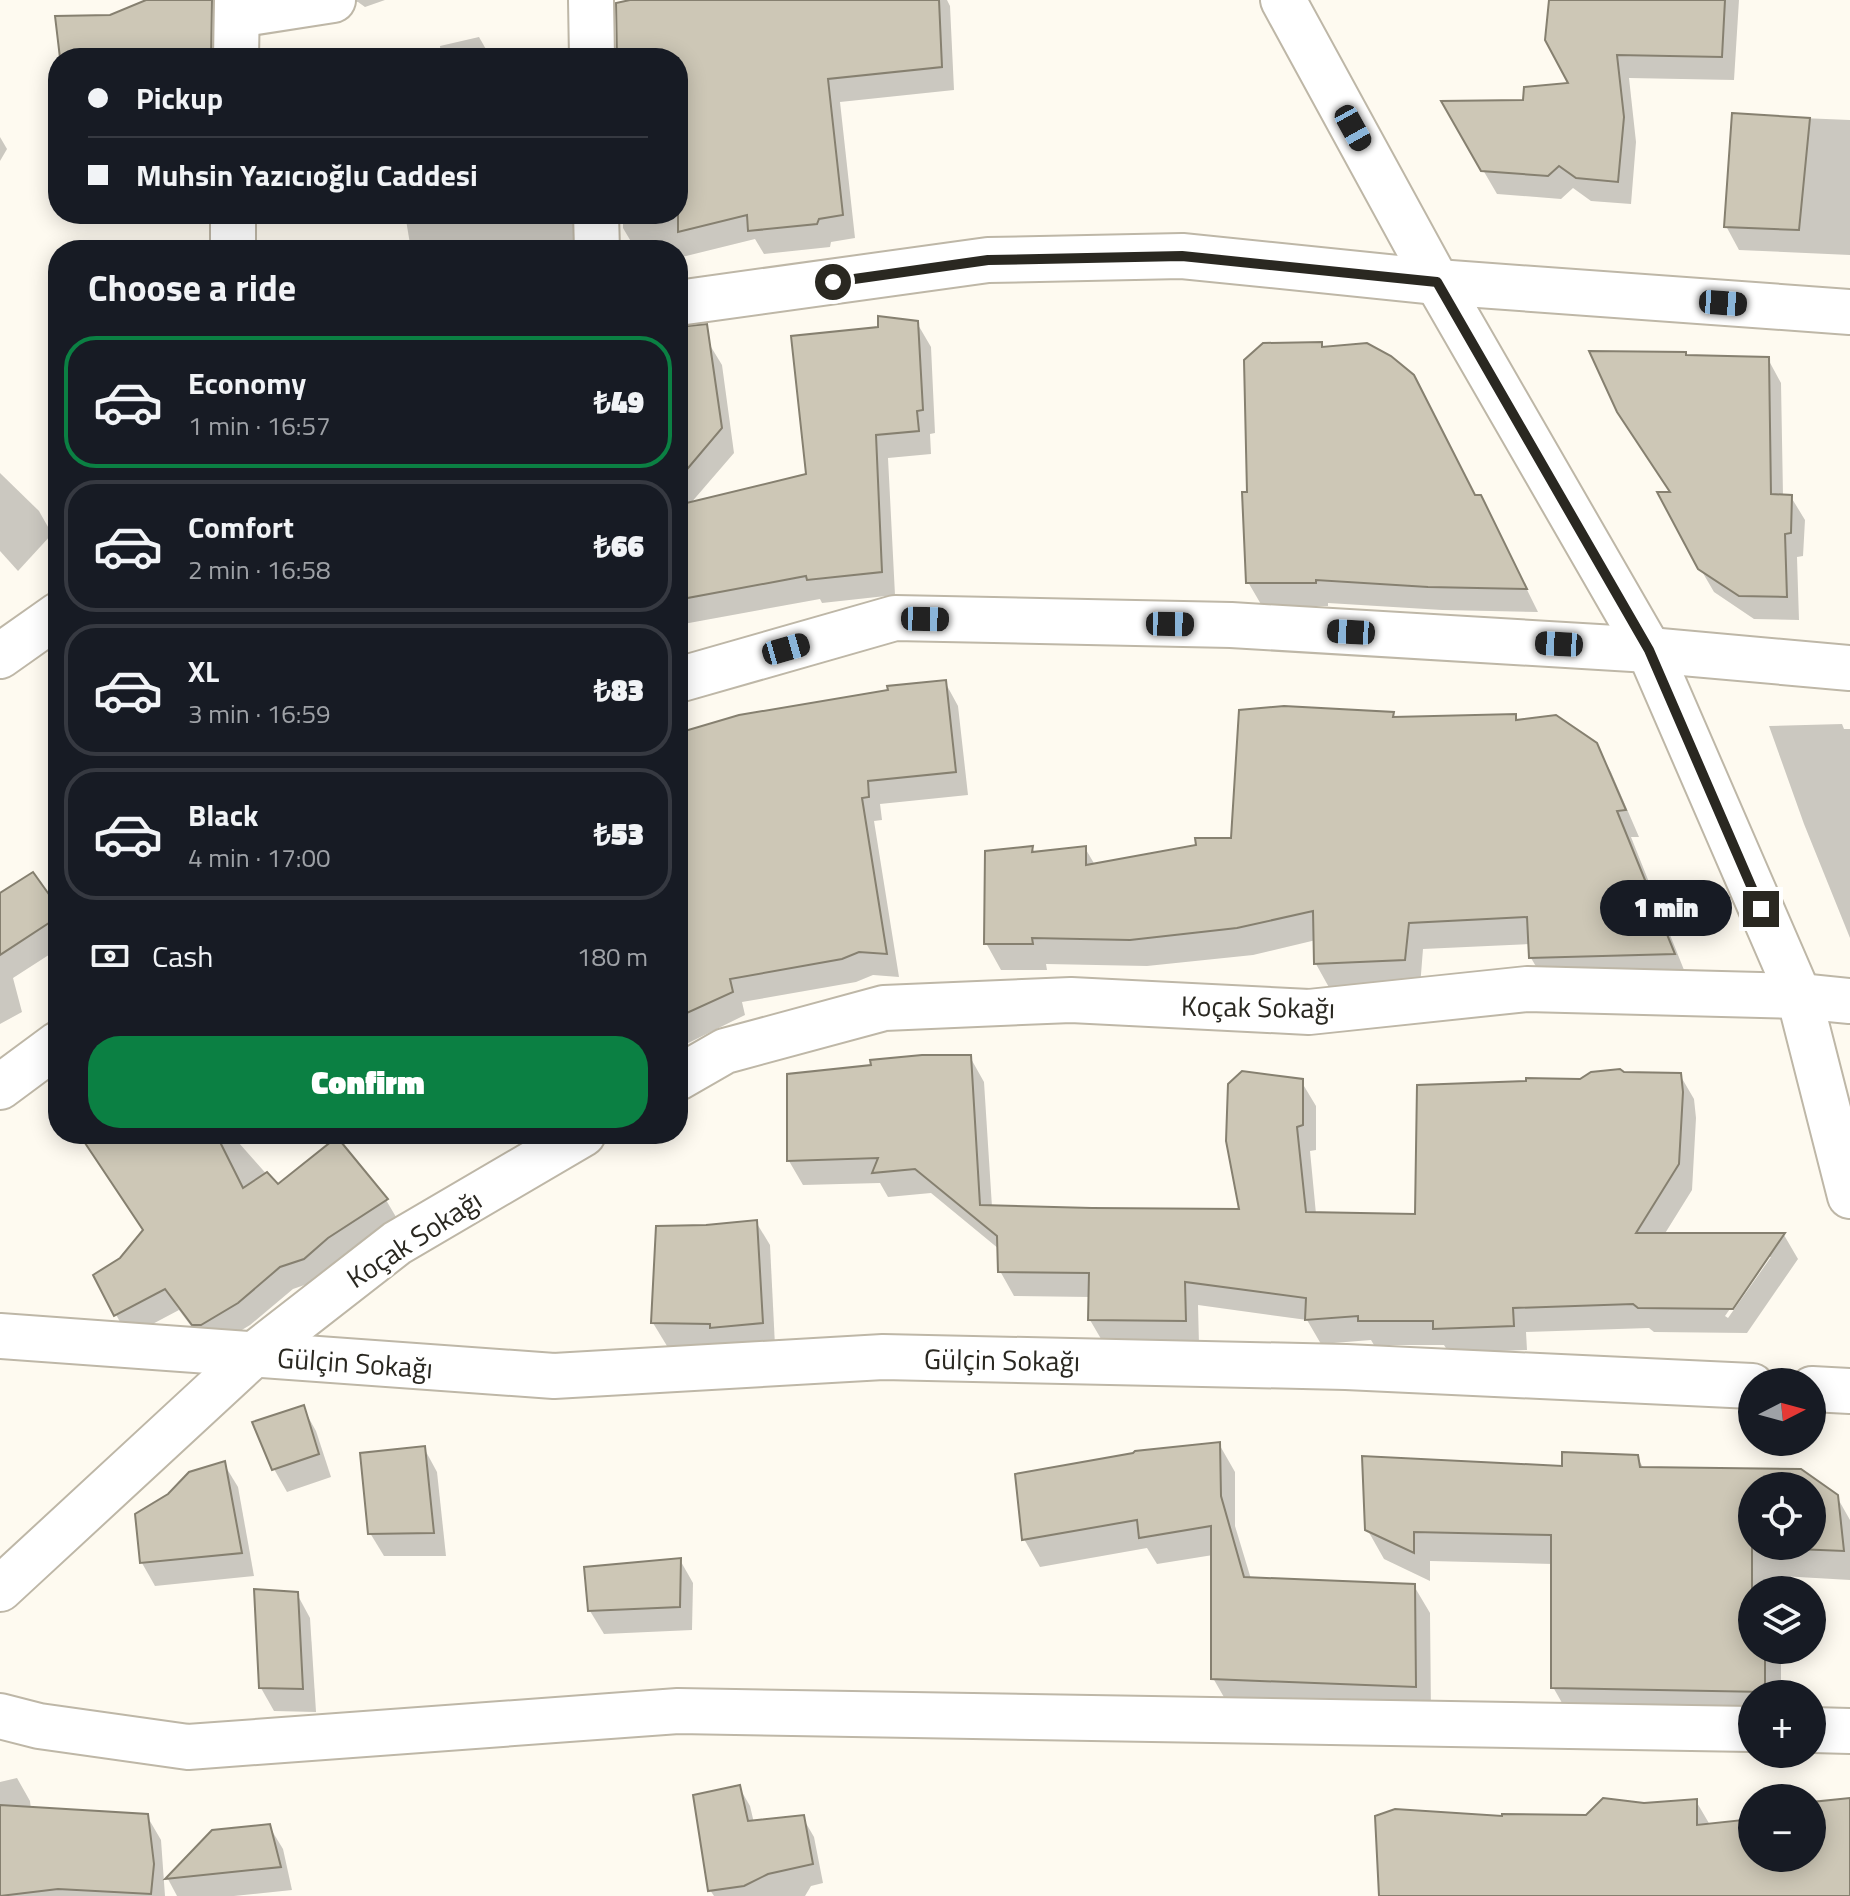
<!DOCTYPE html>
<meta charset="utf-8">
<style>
body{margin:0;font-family:"Titillium Web",sans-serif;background:#242831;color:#f1f3f6;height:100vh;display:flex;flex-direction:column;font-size:30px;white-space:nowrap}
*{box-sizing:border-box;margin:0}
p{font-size:26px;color:#9ea1a6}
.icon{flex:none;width:44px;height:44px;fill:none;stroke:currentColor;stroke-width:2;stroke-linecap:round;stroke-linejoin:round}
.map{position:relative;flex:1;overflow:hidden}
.sheet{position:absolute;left:48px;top:240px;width:640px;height:904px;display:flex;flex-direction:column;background:#171b24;border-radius:32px;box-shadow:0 4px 20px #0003}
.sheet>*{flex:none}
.top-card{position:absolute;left:48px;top:48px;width:640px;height:176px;border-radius:32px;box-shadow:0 4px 20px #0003;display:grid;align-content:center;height:176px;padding:0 40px;background:#171b24}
.needle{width:52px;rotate:84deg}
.fabs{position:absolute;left:1738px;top:1368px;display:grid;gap:16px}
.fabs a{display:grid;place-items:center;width:88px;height:88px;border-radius:50%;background:#171b24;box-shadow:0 4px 20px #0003;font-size:40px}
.end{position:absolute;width:36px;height:36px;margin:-18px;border:10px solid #2a2821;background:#fff;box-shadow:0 0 0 4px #fff}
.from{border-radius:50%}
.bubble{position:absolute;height:56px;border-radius:28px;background:#171b24;box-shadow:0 4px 20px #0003;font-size:26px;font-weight:800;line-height:56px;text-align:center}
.car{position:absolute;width:24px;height:48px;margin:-24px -12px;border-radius:10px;box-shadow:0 0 6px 2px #0007;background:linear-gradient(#222 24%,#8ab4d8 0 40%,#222 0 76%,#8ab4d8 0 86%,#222 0)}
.top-card b{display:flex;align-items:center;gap:28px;height:76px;font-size:30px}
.top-card b+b{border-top:2px solid #363941}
.top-card i{width:20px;height:20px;background:#f1f3f6}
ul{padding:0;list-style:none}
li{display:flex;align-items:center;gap:24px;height:132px;margin:0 16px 12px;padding:0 24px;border:4px solid #363941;border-radius:32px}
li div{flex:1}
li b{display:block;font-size:30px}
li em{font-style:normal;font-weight:800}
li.selected{border-color:#0b8043}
li>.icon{width:72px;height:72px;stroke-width:1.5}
h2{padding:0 40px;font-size:36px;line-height:96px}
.pay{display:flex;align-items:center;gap:20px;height:88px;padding:0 40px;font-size:30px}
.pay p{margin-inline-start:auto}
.primary-button{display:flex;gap:16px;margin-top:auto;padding:16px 40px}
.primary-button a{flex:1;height:92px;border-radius:32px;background:#0b8043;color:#fff;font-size:32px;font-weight:800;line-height:92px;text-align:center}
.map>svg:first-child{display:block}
.shadow{fill:#0003;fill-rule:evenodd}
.building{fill:#cdc7b6;stroke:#868070;stroke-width:2;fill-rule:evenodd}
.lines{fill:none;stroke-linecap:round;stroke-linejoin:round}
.minor-casing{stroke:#beb7a7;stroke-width:48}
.minor{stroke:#fff;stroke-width:44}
.route{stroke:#2a2821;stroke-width:10}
.labels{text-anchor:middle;stroke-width:6;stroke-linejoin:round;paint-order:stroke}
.street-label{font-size:28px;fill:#2a2821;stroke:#fff}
</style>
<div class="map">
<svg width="1850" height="1896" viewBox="0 0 1850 1896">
<rect width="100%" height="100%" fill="#fefaf0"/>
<g class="shadow">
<path d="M151,0H229L231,58H62L111,17Z"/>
<path d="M326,0H385L365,7L358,2Z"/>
<path d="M640,0H947L950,6L954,90L840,102L855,238L831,242L830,247L764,254L755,239L678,258V250H636L623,228V215L619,214H678V58H619Z"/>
<path d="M1551,0H1739L1734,80L1629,78L1636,142L1631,204L1591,201L1573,188L1561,199L1497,194L1444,103L1525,101L1571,85Z"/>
<path d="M479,37L491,58H441L440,46Z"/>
<path d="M1734,115L1850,120V255L1739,250L1726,226Z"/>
<path d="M0,137L7,149L0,161Z"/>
<path d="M405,214H602L584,250H411Z"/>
<path d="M917,323L931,347L935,433L930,434L931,454L888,458L895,595L822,603L820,599L678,625V345L708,342L722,365L734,453L690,504L808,475Z"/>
<path d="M1321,344L1476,497L1493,521L1538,612L1442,610L1328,603V606H1262L1248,582L1249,494Z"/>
<path d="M1687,357L1768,359L1781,383L1783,496L1791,497L1805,520L1803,556L1797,557L1799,620L1754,619L1714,592L1700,568L1672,494Z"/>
<path d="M0,473L39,511L52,534L18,571L0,551Z"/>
<path d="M945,682L958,706L968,795L880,804L882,820L874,821L899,977L873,975L856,982L742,1002L745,1015L678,1048V735Z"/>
<path d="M1393,714L1396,719L1515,716L1518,721L1595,744L1611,772L1639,837H1631L1688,980L1547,985L1531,958L1530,944L1423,949L1420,987L1331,991L1316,964V940L1253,955L1147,966L1046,964L1047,970H1001L986,943L1032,848L1035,853L1085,848L1095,865L1233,840Z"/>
<path d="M1842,724L1844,729H1850V938L1804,824L1769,726Z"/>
<path d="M0,895L58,911V949L13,978L22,1012L0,1024Z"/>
<path d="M970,1057L984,1082L992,1207L1242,1211L1301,1081L1316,1106V1150L1310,1151L1316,1214L1417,1216L1581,1081L1623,1074L1680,1075L1694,1099L1696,1118L1692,1190L1664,1235H1784L1798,1259L1747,1333L1654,1332L1649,1328L1526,1332L1527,1350L1449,1353L1444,1345H1374L1371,1340L1321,1344L1307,1320L1198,1305L1199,1345L1104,1344L1090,1320V1297L1014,1296L1000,1271L999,1249L931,1193L888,1197L880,1183L803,1185L789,1161ZM1766,1257H1771L1728,1318L1725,1316Z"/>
<path d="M80,1134H231L278,1187L386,1200L399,1222L316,1281L293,1289L250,1325L214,1347L206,1346L179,1310L128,1337L95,1275L122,1260L144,1231Z"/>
<path d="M756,1222L770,1245L775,1346H667L653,1323L706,1227Z"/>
<path d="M303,1408L316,1431L331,1477L287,1492L274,1469Z"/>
<path d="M1219,1444L1235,1472V1526L1251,1579L1414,1586L1430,1613L1431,1714L1229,1706L1213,1678V1555L1157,1564L1147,1548L1040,1567L1024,1539Z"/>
<path d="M424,1448L437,1472L446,1556H384L370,1533Z"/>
<path d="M1637,1457L1644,1469L1801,1471L1837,1497L1850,1520V1580L1781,1576V1590H1752V1650H1781V1694H1752V1721L1570,1717L1553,1687V1564L1430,1561V1581L1384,1559L1367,1529L1564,1468ZM1752,1486H1812V1546H1752Z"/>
<path d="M224,1464L238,1487L254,1576L155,1586L142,1563Z"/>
<path d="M680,1560L693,1583L692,1630L604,1634L590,1611Z"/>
<path d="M297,1594L310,1618L316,1712L274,1711L261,1688Z"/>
<path d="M17,1778L30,1801L31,1809L147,1816L161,1840L165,1896H0V1782Z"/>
<path d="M739,1787L750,1806L754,1823L803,1818L814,1837L823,1883L811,1886L805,1896H714L710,1890Z"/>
<path d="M1850,1800V1896H1381L1504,1819L1587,1817L1644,1805L1696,1801L1710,1825L1752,1821V1858H1812V1828Z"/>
<path d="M269,1826L283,1849L292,1890L234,1896H177L168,1879L213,1832Z"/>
</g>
<g class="building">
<path d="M146,0H212L211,58H60L55,16L110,15Z"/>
<path d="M630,0H939L942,67L828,79L843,215L819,219L817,224L748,231L747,215L678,232V58H617L616,3Z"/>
<path d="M1549,0H1725L1722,57L1617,55L1624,117L1618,182L1576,178L1559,166L1548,176L1481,171L1441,101L1523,100L1524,87L1568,83L1545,40Z"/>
<path d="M1732,113L1810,118L1799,230L1724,227Z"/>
<path d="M878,316L918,321L923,410L917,411L919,431L876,435L882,572L807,580L806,576L682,599L678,580V505L806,474L791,336L878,327Z"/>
<path d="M707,324L722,428L678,480V327Z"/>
<path d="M1322,342V347L1367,343L1391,356L1414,375L1475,495H1481L1527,589L1428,587L1316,580V583H1246L1242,492H1247L1244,360L1263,343Z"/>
<path d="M1589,351L1686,352V355L1769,357L1771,494L1792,495L1791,533L1785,534L1787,597L1739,596L1698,569L1657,492H1670L1617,412Z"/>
<path d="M946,680L956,772L868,781L869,797L862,798L887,954L859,952L842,959L730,979L733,992L678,1017V733L739,715L888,690L887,686Z"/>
<path d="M1284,706L1394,712L1393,717L1516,714V720L1556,715L1597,743L1626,810L1617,811L1675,954L1529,958L1527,917L1409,923L1405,960L1314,964L1313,911L1237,928L1130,940L1032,938L1033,944H984L985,851L1033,846L1032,852L1086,846V865L1196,845L1195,838H1231L1239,710Z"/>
<path d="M33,872L58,907V917L0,955V893Z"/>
<path d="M922,1055H971L980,1205L1092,1208L1239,1209L1226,1141L1228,1084L1242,1071L1303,1079V1125L1297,1127L1306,1212L1415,1214L1417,1085L1526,1081V1078L1580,1079L1591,1072L1620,1069L1624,1072L1681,1073L1683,1092L1679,1164L1636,1233H1785L1733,1309L1638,1308L1633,1304L1513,1308L1514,1326L1433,1329V1321H1358V1316L1305,1320L1306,1298L1185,1282L1186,1321L1088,1320L1089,1273L998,1272L997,1236L915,1169L872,1173L878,1158L787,1161V1074L871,1065L870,1060Z"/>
<path d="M79,1134H216L243,1188L267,1172L278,1184L337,1137L388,1199L328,1238L304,1259L280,1267L238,1303L201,1325H192L165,1289L114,1316L93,1275L120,1258L143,1230Z"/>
<path d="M757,1220L763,1323L710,1328V1324L651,1323L656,1226L706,1225Z"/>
<path d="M304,1405L319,1454L272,1470L252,1422Z"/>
<path d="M1220,1442L1221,1496L1244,1577L1415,1584L1416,1687L1211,1679V1526L1139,1538L1137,1520L1022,1540L1015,1474L1133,1453L1135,1451Z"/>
<path d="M425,1446L434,1533L368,1534L360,1453Z"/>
<path d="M1562,1452L1638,1455L1640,1467L1801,1469L1838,1495L1844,1551L1752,1547V1650H1765V1692L1551,1688V1535L1414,1532V1553L1365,1530L1362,1456L1562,1466ZM1752,1486H1812V1546H1752Z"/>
<path d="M225,1461L242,1553L140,1563L135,1514L168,1494L189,1472Z"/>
<path d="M681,1558L680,1607L588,1611L584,1567Z"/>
<path d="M254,1589L298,1592L303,1689L259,1688Z"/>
<path d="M740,1785L748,1821L804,1815L813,1864L768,1874L744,1886L708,1891L693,1795Z"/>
<path d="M1603,1798L1644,1803L1697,1799V1825L1752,1819V1858H1812V1802L1850,1798V1896H1379L1375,1816L1395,1809L1502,1816V1814L1586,1815Z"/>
<path d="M0,1805L148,1814L154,1864L151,1894L58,1889L0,1896Z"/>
<path d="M270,1824L281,1867L165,1879L212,1830Z"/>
</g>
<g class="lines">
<defs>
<g id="minor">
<path d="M591,0L592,58"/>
<path d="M1283,0L1437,282L1649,650L1799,996L1850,1196"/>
<path d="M237,15L333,0"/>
<path d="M236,58L237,0"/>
<path d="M596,214L597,250"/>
<path d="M233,250V214"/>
<path d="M678,303L988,260L1182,256L1437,282L1850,312"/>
<path d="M0,656L58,615"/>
<path d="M678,680L895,618L1231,625L1649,650L1850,668"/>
<path d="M678,1078L725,1051L884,1008L1071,1000L1309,1012L1527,989L1799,996L1850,1001"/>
<path d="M0,1087L58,1044"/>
<path d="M0,1336L554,1376L883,1357L1346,1367L1752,1386"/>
<path d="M1812,1389L1850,1391"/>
<path d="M0,1589L252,1356L397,1243L583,1134"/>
<path d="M0,1716L39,1726L188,1747L678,1711L1752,1729"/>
<path d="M1812,1730L1850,1731"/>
</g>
</defs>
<use href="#minor" class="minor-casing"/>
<use href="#minor" class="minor"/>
</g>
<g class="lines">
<path class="route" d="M833,282L988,260L1182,256L1437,282L1649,650L1761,909"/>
</g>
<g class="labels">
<g class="street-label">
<text transform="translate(1258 1007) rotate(1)" y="10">Koçak Sokağı</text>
<text transform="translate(414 1239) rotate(-33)" y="10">Koçak Sokağı</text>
<text transform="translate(1002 1360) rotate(1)" y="10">Gülçin Sokağı</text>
<text transform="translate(355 1363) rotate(4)" y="10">Gülçin Sokağı</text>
</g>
</g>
</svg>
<div class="fabs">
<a><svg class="needle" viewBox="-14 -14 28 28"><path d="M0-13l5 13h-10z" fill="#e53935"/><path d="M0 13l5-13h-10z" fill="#9ea1a6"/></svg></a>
<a><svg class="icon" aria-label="locate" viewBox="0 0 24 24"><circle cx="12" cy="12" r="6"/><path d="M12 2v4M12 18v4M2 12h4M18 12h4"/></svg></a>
<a><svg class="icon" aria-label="layers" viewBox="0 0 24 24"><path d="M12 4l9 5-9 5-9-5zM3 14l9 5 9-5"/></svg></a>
<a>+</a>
<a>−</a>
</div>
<i class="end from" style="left:833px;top:282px"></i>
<i class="end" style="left:1761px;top:909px"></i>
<div class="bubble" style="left:1600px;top:880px;width:132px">1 min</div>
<i class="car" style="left:1353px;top:128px;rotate:151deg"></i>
<i class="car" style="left:1723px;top:303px;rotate:94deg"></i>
<i class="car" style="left:925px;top:619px;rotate:91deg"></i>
<i class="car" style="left:1170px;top:624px;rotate:91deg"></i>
<i class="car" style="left:1351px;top:632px;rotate:273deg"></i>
<i class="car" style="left:1559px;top:644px;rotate:273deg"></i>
<i class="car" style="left:786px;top:649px;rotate:74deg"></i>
<div class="top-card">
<b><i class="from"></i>Pickup</b>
<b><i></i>Muhsin Yazıcıoğlu Caddesi</b>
</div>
<section class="sheet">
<h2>Choose a ride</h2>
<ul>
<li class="selected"><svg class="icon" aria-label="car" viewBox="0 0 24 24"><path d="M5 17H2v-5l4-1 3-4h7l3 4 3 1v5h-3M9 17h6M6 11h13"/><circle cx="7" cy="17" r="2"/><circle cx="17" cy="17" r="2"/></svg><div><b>Economy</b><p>1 min · 16:57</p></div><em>₺49</em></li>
<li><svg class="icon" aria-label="car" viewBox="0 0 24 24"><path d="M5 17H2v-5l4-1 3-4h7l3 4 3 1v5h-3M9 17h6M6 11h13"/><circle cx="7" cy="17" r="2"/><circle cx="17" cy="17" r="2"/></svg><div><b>Comfort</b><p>2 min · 16:58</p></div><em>₺66</em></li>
<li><svg class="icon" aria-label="car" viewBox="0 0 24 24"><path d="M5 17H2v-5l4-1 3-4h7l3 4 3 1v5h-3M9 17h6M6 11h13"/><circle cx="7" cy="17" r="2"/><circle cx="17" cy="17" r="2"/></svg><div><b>XL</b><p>3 min · 16:59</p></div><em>₺83</em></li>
<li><svg class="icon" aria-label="car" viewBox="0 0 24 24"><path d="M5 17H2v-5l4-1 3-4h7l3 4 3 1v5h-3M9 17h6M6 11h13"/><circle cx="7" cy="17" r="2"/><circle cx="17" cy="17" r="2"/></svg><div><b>Black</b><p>4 min · 17:00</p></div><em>₺53</em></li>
</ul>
<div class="pay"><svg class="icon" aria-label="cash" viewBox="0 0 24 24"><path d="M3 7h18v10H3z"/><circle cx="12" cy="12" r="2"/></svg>Cash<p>180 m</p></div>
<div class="primary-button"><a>Confirm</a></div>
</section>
</div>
